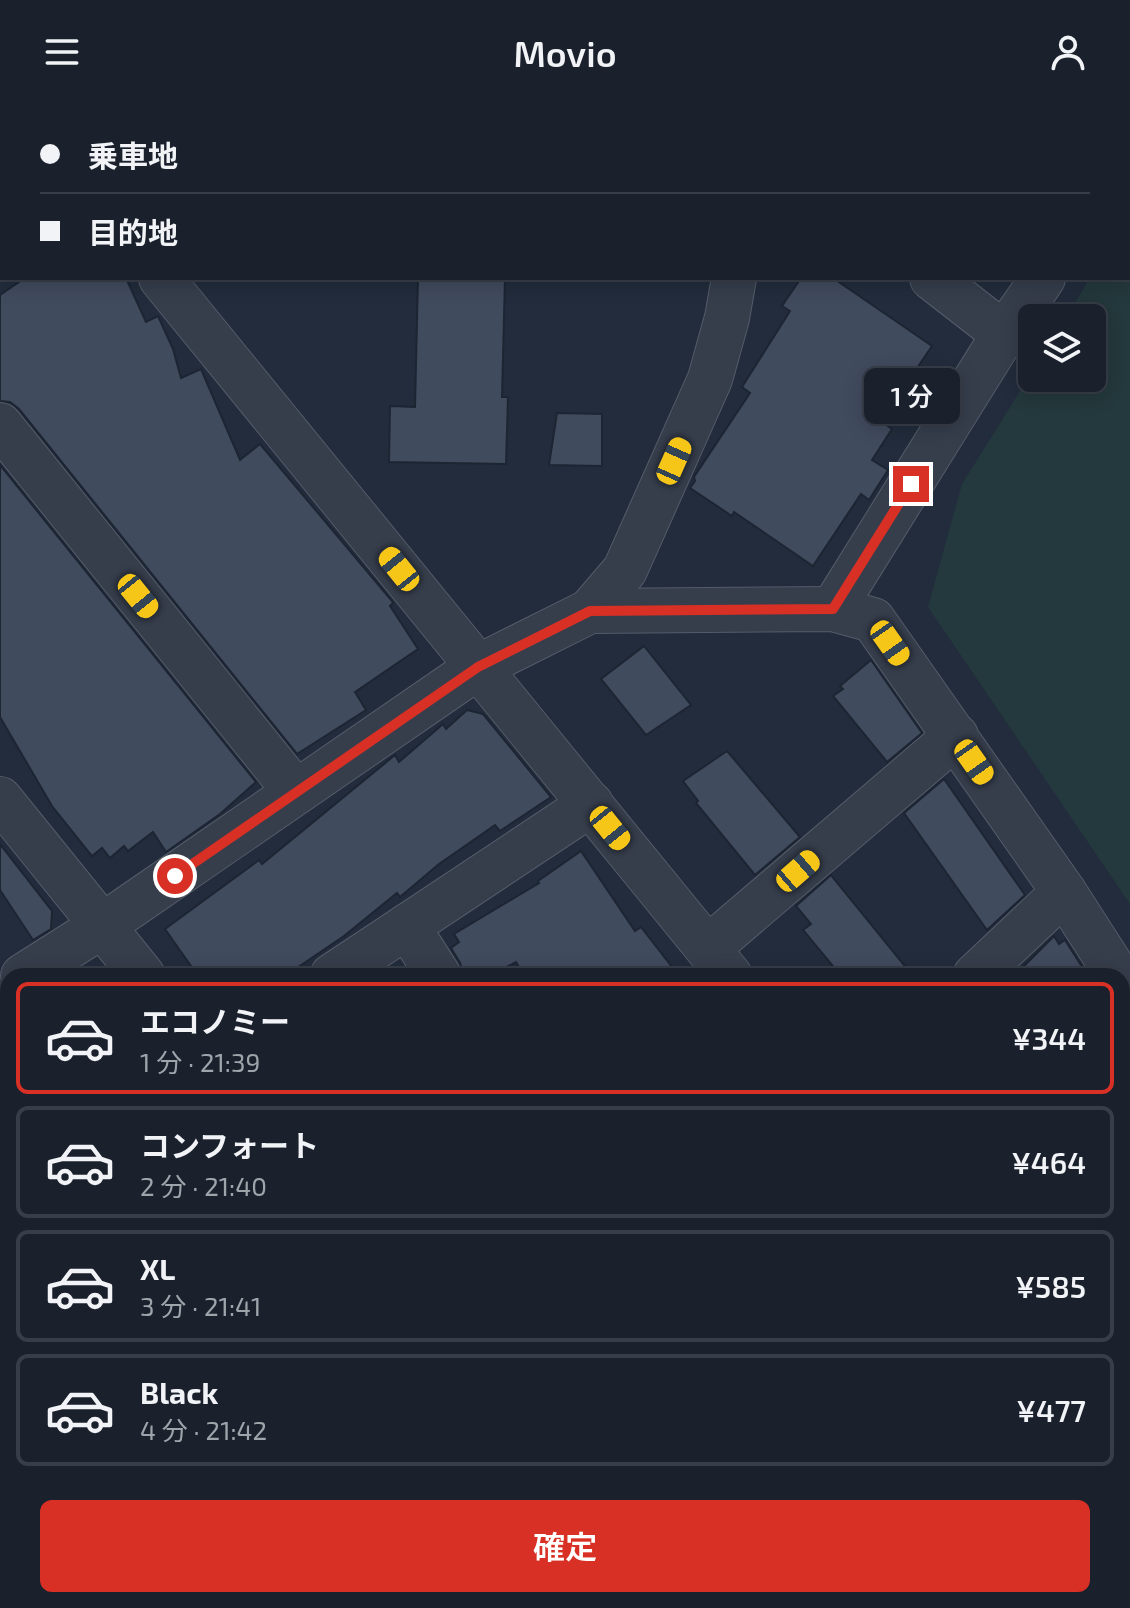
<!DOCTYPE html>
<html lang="ja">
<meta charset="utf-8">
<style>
body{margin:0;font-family:"Exo 2","Noto Sans JP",sans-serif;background:#272e39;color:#f1f3f6;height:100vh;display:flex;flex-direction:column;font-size:30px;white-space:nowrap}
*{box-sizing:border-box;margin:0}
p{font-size:26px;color:#9fa3aa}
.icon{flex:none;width:44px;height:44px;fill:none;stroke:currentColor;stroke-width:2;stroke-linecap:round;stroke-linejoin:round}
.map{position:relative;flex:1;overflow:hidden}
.panel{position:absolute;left:0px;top:864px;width:1130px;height:640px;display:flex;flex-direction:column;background:#1a212d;border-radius:24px 24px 0 0;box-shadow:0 4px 20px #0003,0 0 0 2px #383e49}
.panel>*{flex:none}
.guide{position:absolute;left:0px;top:0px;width:1130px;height:176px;box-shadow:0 4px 20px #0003,0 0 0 2px #383e49;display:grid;align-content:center;height:176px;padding:0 40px;background:#1a212d}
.fabs{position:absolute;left:1018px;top:200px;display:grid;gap:16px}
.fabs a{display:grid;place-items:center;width:88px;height:88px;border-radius:12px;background:#1a212d;box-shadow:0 4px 20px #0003,0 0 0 2px #383e49;font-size:40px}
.end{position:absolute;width:36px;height:36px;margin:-18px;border:10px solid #d93025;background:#fff;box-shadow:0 0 0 4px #fff}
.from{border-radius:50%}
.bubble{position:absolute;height:56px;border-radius:12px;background:#1a212d;box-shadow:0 4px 20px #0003,0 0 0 2px #383e49;font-size:26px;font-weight:600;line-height:56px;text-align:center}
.car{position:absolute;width:24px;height:48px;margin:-24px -12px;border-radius:10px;box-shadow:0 0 6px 2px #0007;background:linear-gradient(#f5c518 24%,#345 0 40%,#f5c518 0 76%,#345 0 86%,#f5c518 0)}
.guide b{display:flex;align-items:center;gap:28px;height:76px;font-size:30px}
.guide b+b{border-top:2px solid #383e49}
.guide i{width:20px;height:20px;background:#f1f3f6}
ul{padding:14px 0 0;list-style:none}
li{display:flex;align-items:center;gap:24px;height:112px;margin:0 16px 12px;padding:0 24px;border:4px solid #383e49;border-radius:12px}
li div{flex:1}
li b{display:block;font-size:30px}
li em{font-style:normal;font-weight:600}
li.current{border-color:#d93025}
li>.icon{width:72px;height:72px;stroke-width:1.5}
.primary-button{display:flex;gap:16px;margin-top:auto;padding:16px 40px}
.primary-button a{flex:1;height:92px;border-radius:12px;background:#d93025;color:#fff;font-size:32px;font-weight:600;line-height:92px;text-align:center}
header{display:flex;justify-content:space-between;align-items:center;height:104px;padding:0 40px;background:#1a212d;font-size:36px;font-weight:600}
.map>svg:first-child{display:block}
.green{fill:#24393d}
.building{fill:#414b5e;stroke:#1d2533;stroke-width:2}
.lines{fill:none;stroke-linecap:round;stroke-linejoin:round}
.minor-casing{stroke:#545c6a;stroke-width:46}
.tertiary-casing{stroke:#545c6a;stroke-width:46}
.minor{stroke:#363e4c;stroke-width:44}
.tertiary{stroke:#363e4c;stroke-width:44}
.route{stroke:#d93025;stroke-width:10}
</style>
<header><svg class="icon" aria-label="menu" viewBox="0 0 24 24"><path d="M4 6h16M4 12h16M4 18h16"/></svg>Movio<svg class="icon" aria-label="person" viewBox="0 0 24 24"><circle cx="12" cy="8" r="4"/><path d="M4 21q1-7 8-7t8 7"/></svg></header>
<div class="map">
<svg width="1130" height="1504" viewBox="0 0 1130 1504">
<rect width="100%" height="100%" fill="#222c3c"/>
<path class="green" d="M1130,110V800L928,503L962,380L1032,268V274H1092V214H1066L1090,174H1128Z"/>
<g class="building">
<path d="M25,174H126L146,218L158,212L173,245L181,274L201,265L240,356L260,340L392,497L393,499L390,502L418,545L355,588L366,606L297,650L19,305L10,298L0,297V191Z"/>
<path d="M418,174H505L502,293H508L506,360L389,358L390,302L415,303Z"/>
<path d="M801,174H833L932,242L881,317L892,325L872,356L888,366L869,396L861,390L813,462L734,408L732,412L690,384L695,377L694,373L750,289L742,283L790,207L782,202Z"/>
<path d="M557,309L602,310V362L549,361Z"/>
<path d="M0,361L256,678L220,710L166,748L153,728L128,747L124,742L110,754L102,744L92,752L52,702L0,613Z"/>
<path d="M644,542L691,601L646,631L601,575Z"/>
<path d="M871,556L922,629L887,658L833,592L843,585L840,582Z"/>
<path d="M467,606L483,610L551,693L500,727L495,721L439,760L400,793L397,789L344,832L285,872H198L165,825L259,756L262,760L395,651L399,658L443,620L446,625Z"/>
<path d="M727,647L800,733L755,771L696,699L698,697L683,677Z"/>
<path d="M944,675L1025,791L987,826L904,709Z"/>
<path d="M0,740L52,807L51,825L33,836L0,786Z"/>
<path d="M581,747L635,827L641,823L679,872H524L516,858L490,872H464L460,859L451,844L459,838L454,830L539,779L538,777Z"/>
<path d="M831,771L834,775L913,872H841L803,826L811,820L796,802Z"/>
<path d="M1054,832L1059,840L1065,836L1088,872H1014Z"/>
</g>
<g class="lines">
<defs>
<g id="minor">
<path d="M21,0L22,2"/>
<path d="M696,0L699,2"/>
<path d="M765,2L766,0"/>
<path d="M1128,52L1130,49"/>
<path d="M0,115L2,114"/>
<path d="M161,174L730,872"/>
<path d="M932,174L1004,230"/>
<path d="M0,321L296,688"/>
<path d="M833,505L1004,230L1043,174"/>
<path d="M590,507L625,466L710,275L727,214L734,174"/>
<path d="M407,822L439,872"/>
<path d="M708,844L956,632"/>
<path d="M23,872L102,822L478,563L590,507L833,505L873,516L1064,788L1118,872"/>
<path d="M332,872L591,700"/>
<path d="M975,872L1064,788"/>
<path d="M0,1056L8,1067"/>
<path d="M1122,1223L1130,1235"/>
<path d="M0,1408L8,1414"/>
<path d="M1122,1462L1130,1472"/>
<path d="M128,1496L140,1504"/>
<path d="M859,1496L866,1504"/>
<path d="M193,1504L205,1496"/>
<path d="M592,1504L604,1496"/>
</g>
<g id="tertiary">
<path d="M0,695L143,872"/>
<path d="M547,1496L551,1504"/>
</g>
</defs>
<use href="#minor" class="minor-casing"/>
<use href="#tertiary" class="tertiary-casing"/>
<use href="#minor" class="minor"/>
<use href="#tertiary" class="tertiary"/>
</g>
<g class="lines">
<path class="route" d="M175,772L478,563L590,507L833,505L911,380"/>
</g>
</svg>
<div class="fabs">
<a><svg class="icon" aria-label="layers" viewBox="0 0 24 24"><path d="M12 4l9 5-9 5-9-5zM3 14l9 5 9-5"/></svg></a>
</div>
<i class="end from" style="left:175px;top:772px"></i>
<i class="end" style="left:911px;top:380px"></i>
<div class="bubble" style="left:864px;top:264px;width:96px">1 分</div>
<i class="car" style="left:674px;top:357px;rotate:24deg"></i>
<i class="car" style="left:399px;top:465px;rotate:321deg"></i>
<i class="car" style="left:138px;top:492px;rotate:141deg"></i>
<i class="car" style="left:890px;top:539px;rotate:145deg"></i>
<i class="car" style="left:974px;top:658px;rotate:145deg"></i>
<i class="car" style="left:610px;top:724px;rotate:141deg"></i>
<i class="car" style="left:798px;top:767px;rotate:49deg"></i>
<div class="guide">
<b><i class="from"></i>乗車地</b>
<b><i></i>目的地</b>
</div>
<section class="panel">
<ul>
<li class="current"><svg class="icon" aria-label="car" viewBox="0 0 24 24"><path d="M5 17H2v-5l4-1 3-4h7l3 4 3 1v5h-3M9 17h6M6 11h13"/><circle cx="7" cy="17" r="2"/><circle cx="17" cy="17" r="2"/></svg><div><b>エコノミー</b><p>1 分 · 21:39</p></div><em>¥344</em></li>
<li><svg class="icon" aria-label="car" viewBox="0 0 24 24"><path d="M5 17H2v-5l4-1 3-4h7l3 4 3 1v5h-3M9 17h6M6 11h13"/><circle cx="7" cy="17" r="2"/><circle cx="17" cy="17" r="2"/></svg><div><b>コンフォート</b><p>2 分 · 21:40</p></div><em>¥464</em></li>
<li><svg class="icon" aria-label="car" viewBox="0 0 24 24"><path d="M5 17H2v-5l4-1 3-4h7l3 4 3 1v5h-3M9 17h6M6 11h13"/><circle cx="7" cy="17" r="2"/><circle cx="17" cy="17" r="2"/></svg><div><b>XL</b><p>3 分 · 21:41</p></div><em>¥585</em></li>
<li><svg class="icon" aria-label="car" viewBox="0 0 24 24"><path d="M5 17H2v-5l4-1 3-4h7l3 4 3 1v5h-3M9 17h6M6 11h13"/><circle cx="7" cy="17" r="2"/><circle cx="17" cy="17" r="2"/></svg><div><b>Black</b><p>4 分 · 21:42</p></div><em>¥477</em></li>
</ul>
<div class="primary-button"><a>確定</a></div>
</section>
</div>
